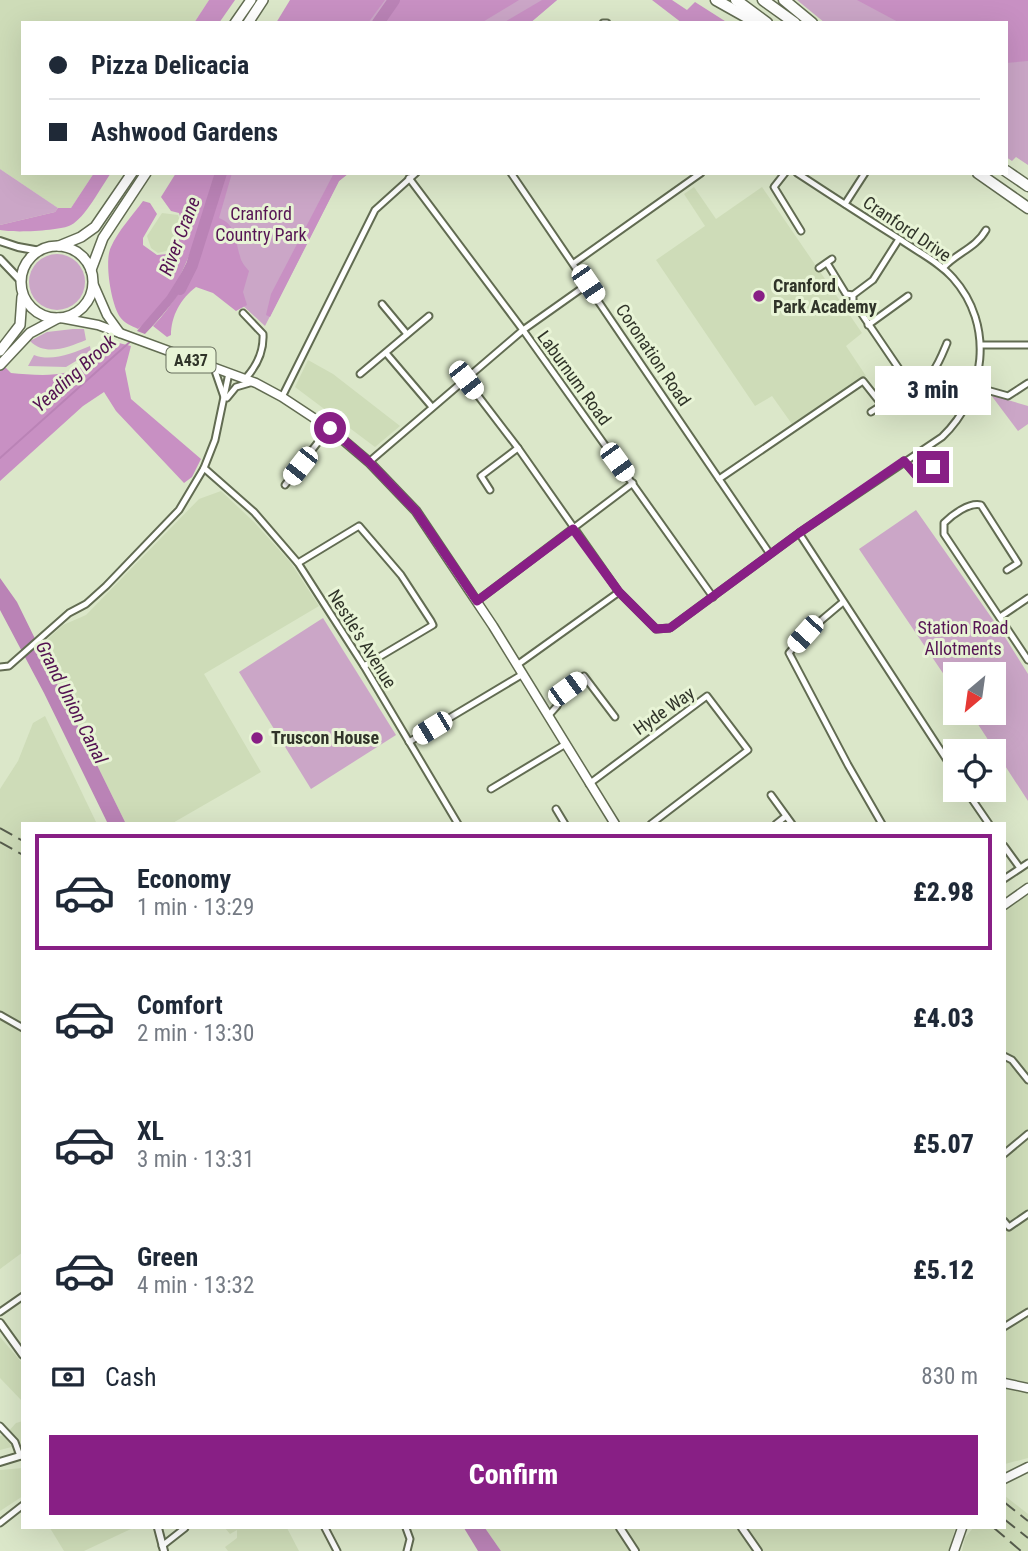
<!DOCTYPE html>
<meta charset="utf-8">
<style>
body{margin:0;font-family:"Roboto Condensed",sans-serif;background:#f2f2f3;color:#1f2937;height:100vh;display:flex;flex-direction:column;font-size:26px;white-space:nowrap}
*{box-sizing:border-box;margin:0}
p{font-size:23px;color:#747a83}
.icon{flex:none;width:38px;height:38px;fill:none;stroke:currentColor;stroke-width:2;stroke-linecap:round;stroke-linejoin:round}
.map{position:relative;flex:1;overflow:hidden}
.panel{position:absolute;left:21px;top:822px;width:985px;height:707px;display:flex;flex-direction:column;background:#fff;border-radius:0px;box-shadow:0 7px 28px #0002}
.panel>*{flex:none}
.top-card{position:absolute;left:21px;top:21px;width:987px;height:154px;border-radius:0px;box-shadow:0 7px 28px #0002;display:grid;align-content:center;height:154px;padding:0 28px;background:#fff}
.needle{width:46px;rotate:209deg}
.controls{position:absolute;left:943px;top:662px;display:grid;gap:14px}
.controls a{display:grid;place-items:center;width:63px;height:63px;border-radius:0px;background:#fff;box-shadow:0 7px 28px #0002;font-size:35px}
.end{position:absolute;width:32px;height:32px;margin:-16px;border:9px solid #881f85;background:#fff;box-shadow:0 0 0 4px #fff}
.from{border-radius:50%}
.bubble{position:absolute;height:49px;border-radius:0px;background:#fff;box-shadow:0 7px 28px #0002;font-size:23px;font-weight:800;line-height:49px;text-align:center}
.car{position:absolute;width:21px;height:42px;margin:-21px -10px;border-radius:9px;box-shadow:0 0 5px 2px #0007;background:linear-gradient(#fff 24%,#345 0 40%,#fff 0 76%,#345 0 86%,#fff 0)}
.top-card b{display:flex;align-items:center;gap:24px;height:66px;font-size:26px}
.top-card b+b{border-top:2px solid #e0e1e3}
.top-card i{width:18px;height:18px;background:#1f2937}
ul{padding:12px 0 0;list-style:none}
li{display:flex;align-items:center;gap:21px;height:116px;margin:0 14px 10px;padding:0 14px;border:4px solid transparent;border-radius:0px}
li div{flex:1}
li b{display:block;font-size:26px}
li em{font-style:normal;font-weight:800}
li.selected{border-color:#881f85}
li>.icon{width:63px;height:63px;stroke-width:1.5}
.pay{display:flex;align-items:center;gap:18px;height:77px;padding:0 28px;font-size:26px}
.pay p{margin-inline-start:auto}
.cta{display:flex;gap:14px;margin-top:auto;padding:14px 28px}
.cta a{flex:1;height:80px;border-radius:0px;background:#881f85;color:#fff;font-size:28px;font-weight:800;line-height:80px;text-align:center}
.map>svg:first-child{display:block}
.built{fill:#cedcb8}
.green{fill:#cba6c7}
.forest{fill:#c890c3}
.water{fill:#ba83b6}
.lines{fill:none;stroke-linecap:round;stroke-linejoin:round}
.stream{stroke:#ba83b6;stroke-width:2}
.river{stroke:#ba83b6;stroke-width:12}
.minor-casing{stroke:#626c52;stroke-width:9}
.tertiary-casing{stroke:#626c52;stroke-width:10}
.primary-casing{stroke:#626c52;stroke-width:11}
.trunk-casing{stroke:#626c52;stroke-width:12}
.motorway-casing{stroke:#626c52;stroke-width:13}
.minor{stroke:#fff;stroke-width:5}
.tertiary{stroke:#fff;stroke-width:6}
.primary{stroke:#fff;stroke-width:8}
.trunk{stroke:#fff;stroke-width:9}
.motorway{stroke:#fff;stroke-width:10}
.rail{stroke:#575d4d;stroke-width:2;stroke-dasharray:14 7;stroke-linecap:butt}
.route{stroke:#881f85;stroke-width:9}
.poi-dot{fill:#881f85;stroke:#e8f4d6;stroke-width:2.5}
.labels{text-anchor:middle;stroke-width:6;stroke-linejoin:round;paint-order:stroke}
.shield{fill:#e8f4d6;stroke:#676e5d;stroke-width:2}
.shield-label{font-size:16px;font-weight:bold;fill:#303429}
.park-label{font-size:18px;fill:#561454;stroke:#e8f4d6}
.street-label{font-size:18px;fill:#303429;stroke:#e8f4d6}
.poi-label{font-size:18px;font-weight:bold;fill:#303429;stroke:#e8f4d6;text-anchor:start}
.water-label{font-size:19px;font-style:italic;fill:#531151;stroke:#e8f4d6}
</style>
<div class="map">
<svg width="1028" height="1551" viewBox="0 0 1028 1551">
<rect width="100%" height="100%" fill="#dbe7c9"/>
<g class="built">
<path d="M0,0H209L194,23H23V173H94L71,208H58L0,169Z"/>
<path d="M694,187L716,219L762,187L862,333L846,346L866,376L794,427L772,396L755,406L656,260L705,226L684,194Z"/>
<path d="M162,213L178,215L182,227L166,251L158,253L151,248L147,236Z"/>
<path d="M308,360L333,374L400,426L375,447L295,387Z"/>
<path d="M221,491L254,522L291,563L319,606L204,674L261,772L171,824H126L39,647L63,625L86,615L199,499Z"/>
<path d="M45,716L97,824H23V1252L0,1269V789L18,761L33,723Z"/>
<path d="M1028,893V1458L1005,1464L1004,910Z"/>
<path d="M0,1337L23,1364V1402L0,1378Z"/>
<path d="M23,1421V1444L0,1450V1436L6,1434L16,1423Z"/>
<path d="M23,1468V1496L0,1511V1470Z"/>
<path d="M1005,1496L1028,1514V1551H962L965,1538L973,1528H1004Z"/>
<path d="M50,1528H133L84,1551H64Z"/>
<path d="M225,1528H287L299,1551H228L225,1547L237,1538V1530L230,1534Z"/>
<path d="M485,1528H955L949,1551H501Z"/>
</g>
<g class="green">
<path d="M332,0H557L530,23H323Z"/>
<path d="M797,0H1028V165L1016,157L1012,161L1006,157V23H825Z"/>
<path d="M0,169L58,208L55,212L0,225Z"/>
<path d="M224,173H349L339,181L265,326L196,262Z"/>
<circle cx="57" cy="282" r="28"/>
<path d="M73,329H84L86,340C68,347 46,357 30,341L47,332Z"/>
<path d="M90,346L91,352L66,367L28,366L34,355C52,362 73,353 90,346Z"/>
<path d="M991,395L1028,406V424L1018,431Z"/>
<path d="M916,510L1003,634L1028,674V801L970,712H994V674H956L955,691L859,549Z"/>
<path d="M323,618L396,735L311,789L239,672Z"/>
</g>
<g class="forest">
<path d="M209,0H235L219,23H194Z"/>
<path d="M290,0H385L368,23H276Z"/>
<path d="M396,0H519L481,23H380Z"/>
<path d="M542,0H557L530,23H503Z"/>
<path d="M652,0H672L687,10L695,2L728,23H682Z"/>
<path d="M857,0H1028V61L1006,63V23H900Z"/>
<path d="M94,173H111C101,187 85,218 71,225C60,231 13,233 0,230V225L55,212L58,208H71Z"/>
<path d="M176,173H217C200,224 184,295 138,329C132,326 124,323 120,317C111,304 104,260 111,247C118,231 132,216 143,201L150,203L157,214L143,238V245L157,255L167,254L184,228L179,213L171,211L161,197Z"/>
<path d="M224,173H232L219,218C237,225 235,241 240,256C241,262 245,266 249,271L243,292L247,305L236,311L213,293L196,287C181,298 171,316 171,335L167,337L153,326C194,284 207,228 224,173Z"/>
<path d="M334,173H349L339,181L270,317L266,315L271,294Z"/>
<path d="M107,340L131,346L125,369L131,399L201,459L192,477L184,483L116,411L104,392L83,406L0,481V362L11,373C36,375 68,379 89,362C96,357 102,347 107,340Z"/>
</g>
<g class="water">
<path d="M182,272L190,275C178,298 163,315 145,334L137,331L167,296Z"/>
<path d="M0,578L17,602L126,824H108L44,693L0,610Z"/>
<path d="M464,1528H485L501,1551H478Z"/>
</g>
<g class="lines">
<path class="stream" d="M0,458L132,340"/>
<g class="river">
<path d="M378,23L394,0"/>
<path d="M180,289L192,265L221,173"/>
</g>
<defs>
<g id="minor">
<path d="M603,23H607"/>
<path d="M511,173L770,554"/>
<path d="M785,173L774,187L801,231"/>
<path d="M409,178L523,330L713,597"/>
<path d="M845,204L865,173"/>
<path d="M899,239L873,280L853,295V301L910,385C933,381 939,362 947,343"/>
<path d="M574,263L701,173"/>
<path d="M827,263L846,294L853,295"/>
<path d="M819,268L832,259"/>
<path d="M943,268C956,253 976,248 986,230"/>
<path d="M382,304L407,334"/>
<path d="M243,313L263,334C264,352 257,366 245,379"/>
<path d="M868,325L908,296"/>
<path d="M981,345H1028"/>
<path d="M386,353L432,407"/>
<path d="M214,368L224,397"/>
<path d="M360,374L429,316"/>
<path d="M466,380L518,448L619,592L656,629L670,628L799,533L942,437C986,395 995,325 953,278C939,262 918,252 901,240C866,218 832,196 797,173"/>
<path d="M976,387L1008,396L1028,383"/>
<path d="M282,397L375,210L416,173"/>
<path d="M227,398L236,387L253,382"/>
<path d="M904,461L917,476L947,457"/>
<path d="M369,462L523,330L588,284"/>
<path d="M204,468L254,512L298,563L364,666L458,824"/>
<path d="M719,479L863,381L882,405L871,412"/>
<path d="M285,485L329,428"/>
<path d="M490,490L481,476L518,448"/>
<path d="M799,533L956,774"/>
<path d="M298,563L359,526L401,575L431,621L433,625L364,666"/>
<path d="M1007,570L1018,563L981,505C969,502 952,515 944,523V534L1028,660"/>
<path d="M477,601L633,483"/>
<path d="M843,602L805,634L789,653L848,765L882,824"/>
<path d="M1000,617L1028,598"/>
<path d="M517,665L619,592"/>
<path d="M0,667L9,666L69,613L86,604L106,586L179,510L204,468L215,440L229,373"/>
<path d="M549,715L557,706L562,694L584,676L615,717"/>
<path d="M409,742L523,674"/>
<path d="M589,784L707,696L748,750L651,824"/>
<path d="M491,789L564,745"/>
<path d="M965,789L989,824"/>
<path d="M771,795L792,824"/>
<path d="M556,809L565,824"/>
<path d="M776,824L786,816"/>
<path d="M1004,846L1020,868"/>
<path d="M1004,879L1028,863"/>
<path d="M0,1015L23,1028"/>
<path d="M1004,1056L1012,1060L1028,1080"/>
<path d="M1004,1154L1028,1134"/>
<path d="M1004,1221L1009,1227L1028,1214"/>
<path d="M0,1312L23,1296"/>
<path d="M1004,1327L1028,1312"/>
<path d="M0,1426L15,1442L20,1456"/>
<path d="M0,1523L23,1505"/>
<path d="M325,1528L337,1551"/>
<path d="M406,1528L410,1539L407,1551"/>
<path d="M162,1546L185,1528"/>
</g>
<g id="tertiary">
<path d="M0,241L18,247L40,251"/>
<path d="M0,259L21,281"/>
<path d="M0,1323L23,1355"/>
<path d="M0,1462L23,1455"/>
<path d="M158,1528L164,1551"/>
<path d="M620,1528L635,1551"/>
<path d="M742,1528L758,1551"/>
</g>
<g id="primary">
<path d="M93,283L107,315L120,333"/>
<path d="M61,318L98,325L256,383L282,397L329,428L369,462L416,511L493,626L615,824"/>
<path d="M1004,905L1028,888"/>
<path d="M1004,1383L1028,1388"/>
<path d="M1004,1479L1028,1467"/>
<path d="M954,1551L962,1528"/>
</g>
<g id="trunk">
<path d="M235,23L251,0"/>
<path d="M248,23L263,0"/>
<path d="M59,246L81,237L95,227L132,173"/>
<circle cx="57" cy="282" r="36"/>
<path d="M91,270L103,238L146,173"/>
<path d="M0,351L20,325L22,297"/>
<path d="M0,365L30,333L58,318"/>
</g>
<g id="motorway">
<path d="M716,0L757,23"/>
<path d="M736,0L767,23"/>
<path d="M763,0L795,23"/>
<path d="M784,0L812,23"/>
<path d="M1006,171L1028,186"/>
<path d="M978,173L1028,208"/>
</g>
</defs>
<use href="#minor" class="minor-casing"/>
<use href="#tertiary" class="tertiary-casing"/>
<use href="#primary" class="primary-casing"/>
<use href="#trunk" class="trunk-casing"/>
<use href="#motorway" class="motorway-casing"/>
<use href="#minor" class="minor"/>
<use href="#tertiary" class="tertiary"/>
<use href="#primary" class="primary"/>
<use href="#trunk" class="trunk"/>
<use href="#motorway" class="motorway"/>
<g class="rail">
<path d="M0,828L23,841"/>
<path d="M0,842L23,855"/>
<path d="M1004,1502L1028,1521"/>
<path d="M1004,1519L1028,1538"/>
<path d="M994,1528L1021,1551"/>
</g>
</g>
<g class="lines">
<path class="route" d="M330,428L369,462L416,511L477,601L573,529L619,592L656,629L670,628L799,533L904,461L917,476L933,467"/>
</g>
<g class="poi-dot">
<circle cx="759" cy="296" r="7"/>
<circle cx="257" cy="738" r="7"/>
</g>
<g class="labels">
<rect class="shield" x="166.5" y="347.5" width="49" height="25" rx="5"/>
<g class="shield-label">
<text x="191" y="366">A437</text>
</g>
<g class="park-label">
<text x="261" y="220">Cranford<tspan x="261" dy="21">Country Park</tspan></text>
<text x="963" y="634">Station Road<tspan x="963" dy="21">Allotments</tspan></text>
</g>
<g class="street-label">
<text transform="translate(907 229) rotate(34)" y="6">Cranford Drive</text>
<text transform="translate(653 355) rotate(56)" y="6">Coronation Road</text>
<text transform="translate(574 378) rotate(54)" y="6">Laburnum Road</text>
<text transform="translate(362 639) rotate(58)" y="6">Nestle's Avenue</text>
<text transform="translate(664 711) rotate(-35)" y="6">Hyde Way</text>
</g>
<g class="poi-label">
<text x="773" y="292">Cranford<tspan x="773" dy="21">Park Academy</tspan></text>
<text x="271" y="744">Truscon House</text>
</g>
<g class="water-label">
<text transform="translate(179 236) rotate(-69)" y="7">River Crane</text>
<text transform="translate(74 373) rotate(-42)" y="7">Yeading Brook</text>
<text transform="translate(72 702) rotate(63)" y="7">Grand Union Canal</text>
</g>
</g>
</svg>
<div class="controls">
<a><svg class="needle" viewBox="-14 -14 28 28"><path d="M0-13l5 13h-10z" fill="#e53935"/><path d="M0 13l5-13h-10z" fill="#747a83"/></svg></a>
<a><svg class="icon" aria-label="locate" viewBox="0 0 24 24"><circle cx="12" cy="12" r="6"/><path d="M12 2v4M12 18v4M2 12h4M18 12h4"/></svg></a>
</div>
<i class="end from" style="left:330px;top:428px"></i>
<i class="end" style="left:933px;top:467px"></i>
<div class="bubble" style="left:875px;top:366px;width:116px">3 min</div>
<i class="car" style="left:588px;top:284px;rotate:146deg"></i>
<i class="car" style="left:466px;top:380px;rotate:142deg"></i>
<i class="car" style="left:617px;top:462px;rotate:144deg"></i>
<i class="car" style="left:300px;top:466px;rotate:218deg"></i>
<i class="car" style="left:805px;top:634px;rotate:222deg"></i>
<i class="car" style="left:567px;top:689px;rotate:54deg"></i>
<i class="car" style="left:432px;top:728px;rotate:239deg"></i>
<div class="top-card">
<b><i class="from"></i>Pizza Delicacia</b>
<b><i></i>Ashwood Gardens</b>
</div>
<section class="panel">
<ul>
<li class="selected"><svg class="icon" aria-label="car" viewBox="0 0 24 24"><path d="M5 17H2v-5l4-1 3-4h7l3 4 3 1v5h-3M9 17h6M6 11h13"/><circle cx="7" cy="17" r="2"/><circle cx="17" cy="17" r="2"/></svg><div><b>Economy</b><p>1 min · 13:29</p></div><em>£2.98</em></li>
<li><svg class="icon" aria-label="car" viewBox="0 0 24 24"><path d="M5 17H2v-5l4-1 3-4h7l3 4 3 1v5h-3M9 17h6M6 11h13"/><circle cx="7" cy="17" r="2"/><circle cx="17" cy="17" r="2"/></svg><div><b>Comfort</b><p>2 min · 13:30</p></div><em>£4.03</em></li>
<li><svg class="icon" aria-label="car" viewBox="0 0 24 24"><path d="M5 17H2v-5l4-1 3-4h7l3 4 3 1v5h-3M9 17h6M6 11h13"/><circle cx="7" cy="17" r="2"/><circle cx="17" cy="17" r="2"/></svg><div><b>XL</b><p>3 min · 13:31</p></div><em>£5.07</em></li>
<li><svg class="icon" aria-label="car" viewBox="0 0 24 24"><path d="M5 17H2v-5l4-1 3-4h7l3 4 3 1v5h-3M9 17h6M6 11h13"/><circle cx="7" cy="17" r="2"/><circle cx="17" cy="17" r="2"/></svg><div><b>Green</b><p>4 min · 13:32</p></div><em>£5.12</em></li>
</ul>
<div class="pay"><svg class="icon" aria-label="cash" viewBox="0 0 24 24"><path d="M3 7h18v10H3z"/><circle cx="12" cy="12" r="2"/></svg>Cash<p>830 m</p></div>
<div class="cta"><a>Confirm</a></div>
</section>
</div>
